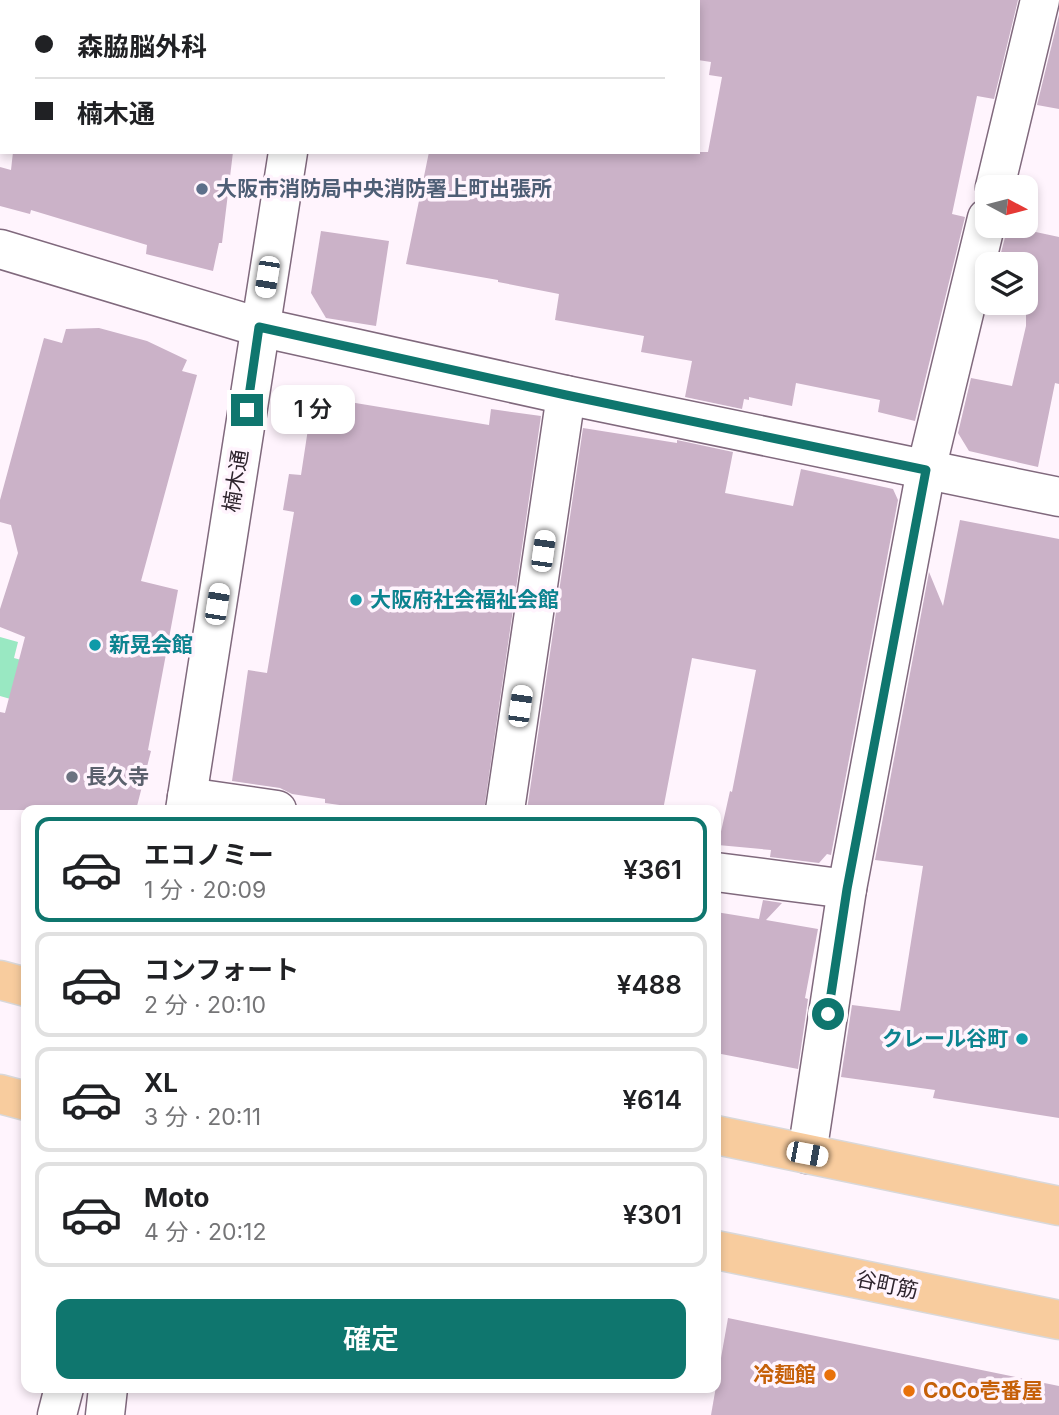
<!DOCTYPE html>
<html lang="ja">
<meta charset="utf-8">
<style>
body{margin:0;font-family:Inter,"Noto Sans JP",sans-serif;background:#f2f2f2;color:#202124;height:100vh;display:flex;flex-direction:column;font-size:26px;white-space:nowrap}
*{box-sizing:border-box;margin:0}
p{font-size:23px;color:#757577}
.icon{flex:none;width:38px;height:38px;fill:none;stroke:currentColor;stroke-width:2;stroke-linecap:round;stroke-linejoin:round}
.map{position:relative;flex:1;overflow:hidden}
.details{position:absolute;left:21px;top:805px;width:700px;height:588px;display:flex;flex-direction:column;background:#fff;border-radius:14px;box-shadow:0 4px 10px #0003}
.details>*{flex:none}
.hud{position:absolute;left:0px;top:0px;width:700px;height:154px;box-shadow:0 4px 10px #0003;display:grid;align-content:center;height:154px;padding:0 35px;background:#fff}
.needle{width:46px;rotate:97deg}
.buttons{position:absolute;left:975px;top:175px;display:grid;gap:14px}
.buttons a{display:grid;place-items:center;width:63px;height:63px;border-radius:14px;background:#fff;box-shadow:0 4px 10px #0003;font-size:35px}
.end{position:absolute;width:32px;height:32px;margin:-16px;border:9px solid #0f766e;background:#fff;box-shadow:0 0 0 4px #fff}
.from{border-radius:50%}
.bubble{position:absolute;height:49px;border-radius:14px;background:#fff;box-shadow:0 4px 10px #0003;font-size:23px;font-weight:600;line-height:49px;text-align:center}
.car{position:absolute;width:21px;height:42px;margin:-21px -10px;border-radius:9px;box-shadow:0 0 5px 2px #0007;background:linear-gradient(#fff 24%,#345 0 40%,#fff 0 76%,#345 0 86%,#fff 0)}
.hud b{display:flex;align-items:center;gap:24px;height:66px;font-size:26px}
.hud b+b{border-top:2px solid #e0e0e0}
.hud i{width:18px;height:18px;background:#202124}
ul{padding:12px 0 0;list-style:none}
li{display:flex;align-items:center;gap:21px;height:105px;margin:0 14px 10px;padding:0 21px;border:4px solid #e0e0e0;border-radius:14px}
li div{flex:1}
li b{display:block;font-size:26px}
li em{font-style:normal;font-weight:600}
li.current{border-color:#0f766e}
li>.icon{width:63px;height:63px;stroke-width:1.5}
.primary-button{display:flex;gap:14px;margin-top:auto;padding:14px 35px}
.primary-button a{flex:1;height:80px;border-radius:14px;background:#0f766e;color:#fff;font-size:28px;font-weight:600;line-height:80px;text-align:center}
.map>svg:first-child{display:block}
.green{fill:#99e8c2}
.building{fill:#cbb2c8}
.lines{fill:none;stroke-linecap:round;stroke-linejoin:round}
.minor-casing{stroke:#80697d;stroke-width:41}
.major-casing{stroke:#d9d8d9;stroke-width:41}
.minor{stroke:#fff;stroke-width:38}
.major{stroke:#f8cc9e;stroke-width:38}
.route{stroke:#0f766e;stroke-width:9}
.service-dot{fill:#5c6f8a;stroke:#fff4fd;stroke-width:2.5}
.culture-dot{fill:#0f9aa8;stroke:#fff4fd;stroke-width:2.5}
.worship-dot{fill:#6b7280;stroke:#fff4fd;stroke-width:2.5}
.food-dot{fill:#e8710a;stroke:#fff4fd;stroke-width:2.5}
.labels{text-anchor:middle;stroke-width:7;stroke-linejoin:round;paint-order:stroke}
.service-label{font-size:21px;font-weight:bold;fill:#4e5e75;stroke:#fff4fd;text-anchor:start}
.street-label{font-size:21px;fill:#2e242d;stroke:#fff4fd}
.culture-label{font-size:21px;font-weight:bold;fill:#0d838f;stroke:#fff4fd;text-anchor:start}
.worship-label{font-size:21px;font-weight:bold;fill:#5b616d;stroke:#fff4fd;text-anchor:start}
.food-label{font-size:21px;font-weight:bold;fill:#c56008;stroke:#fff4fd;text-anchor:end}
</style>
<div class="map">
<svg width="1059" height="1415" viewBox="0 0 1059 1415">
<rect width="100%" height="100%" fill="#fff4fd"/>
<path class="green" d="M0,637L18,642L14,658L67,673L56,712L0,696Z"/>
<g class="building">
<path d="M698,0H1018L994,99L977,96L952,214L965,217L915,421L878,412L880,400L796,383L792,406L749,397V400L744,399L742,409L685,397L692,361L641,352L644,336L555,320L559,294L498,282V280L406,264L429,152H708L722,77L709,75L711,62L698,60Z"/>
<path d="M1059,15V109L1037,105Z"/>
<path d="M13,152H233L222,243H219L213,271L146,254L147,245L31,210L30,214L0,206V167L11,170Z"/>
<path d="M1008,226L1059,237V384L1055,383L1038,467L969,451L958,433L971,378L1012,386L1026,326V264H998Z"/>
<path d="M321,231L389,241L376,326L326,318L311,293Z"/>
<path d="M99,328L147,341L187,360L182,371L197,375L141,581L178,590L148,750L151,751L136,810H0V712L5,713L25,637L0,627V609L18,553L11,525L0,522V500L44,338L62,343L66,329Z"/>
<path d="M313,396L489,425L491,409L541,416L484,810H376L325,803V799L292,794L280,788L232,781L248,670L267,673L294,512L283,510L289,474L301,475Z"/>
<path d="M583,428L677,443V440L733,452L725,493L793,506L801,469L893,489L898,500L831,855L827,854L819,863L770,857L771,850L718,845L730,791L732,792L756,670L692,658L663,810H527Z"/>
<path d="M960,520L1059,539V1118L933,1098L935,1090L841,1077L852,1005L900,1011L923,866L875,860L929,572L943,606Z"/>
<path d="M763,900L782,903L766,920L818,929L805,998L808,999L798,1069L716,1053V912L759,919Z"/>
<path d="M728,1318L1059,1386V1415H711Z"/>
</g>
<g class="lines">
<defs>
<g id="minor">
<path d="M312,2V0"/>
<path d="M995,187L1040,0"/>
<path d="M0,249L259,327L566,395L1059,497"/>
<path d="M187,797L277,810"/>
<path d="M185,810L288,152"/>
<path d="M505,810L566,395"/>
<path d="M716,872L847,889"/>
<path d="M807,1154L847,889L926,470L987,218"/>
<path d="M57,1415L64,1388"/>
<path d="M105,1415L108,1388"/>
</g>
<g id="major">
<path d="M0,980L26,987"/>
<path d="M0,1094L26,1101"/>
<path d="M716,1135L1059,1206"/>
<path d="M716,1250L1059,1320"/>
</g>
</defs>
<use href="#minor" class="minor-casing"/>
<use href="#major" class="major-casing"/>
<use href="#minor" class="minor"/>
<use href="#major" class="major"/>
</g>
<g class="lines">
<path class="route" d="M247,410L259,327L566,395L926,470L847,889L828,1014"/>
</g>
<circle class="service-dot" cx="202" cy="189" r="7"/>
<g class="culture-dot">
<circle cx="356" cy="600" r="7"/>
<circle cx="95" cy="645" r="7"/>
<circle cx="1022" cy="1039" r="7"/>
</g>
<circle class="worship-dot" cx="72" cy="777" r="7"/>
<g class="food-dot">
<circle cx="830" cy="1375" r="7"/>
<circle cx="909" cy="1391" r="7"/>
</g>
<g class="labels">
<g class="service-label">
<text x="216" y="196">大阪市消防局中央消防署上町出張所</text>
</g>
<g class="street-label">
<text transform="translate(236 481) rotate(-81)" y="7">楠木通</text>
<text transform="translate(887 1285) rotate(12)" y="7">谷町筋</text>
</g>
<g class="culture-label">
<text x="370" y="607">大阪府社会福祉会館</text>
<text x="109" y="652">新晃会館</text>
<text x="1008" y="1046" text-anchor="end">クレール谷町</text>
</g>
<g class="worship-label">
<text x="86" y="784">長久寺</text>
</g>
<g class="food-label">
<text x="816" y="1382">冷麺館</text>
<text x="923" y="1398" text-anchor="start">CoCo壱番屋</text>
</g>
</g>
</svg>
<div class="buttons">
<a><svg class="needle" viewBox="-14 -14 28 28"><path d="M0-13l5 13h-10z" fill="#e53935"/><path d="M0 13l5-13h-10z" fill="#757577"/></svg></a>
<a><svg class="icon" aria-label="layers" viewBox="0 0 24 24"><path d="M12 4l9 5-9 5-9-5zM3 14l9 5 9-5"/></svg></a>
</div>
<i class="end from" style="left:828px;top:1014px"></i>
<i class="end" style="left:247px;top:410px"></i>
<div class="bubble" style="left:271px;top:385px;width:84px">1 分</div>
<i class="car" style="left:267px;top:277px;rotate:189deg"></i>
<i class="car" style="left:543px;top:551px;rotate:8deg"></i>
<i class="car" style="left:217px;top:604px;rotate:9deg"></i>
<i class="car" style="left:520px;top:706px;rotate:8deg"></i>
<i class="car" style="left:807px;top:1154px;rotate:101deg"></i>
<div class="hud">
<b><i class="from"></i>森脇脳外科</b>
<b><i></i>楠木通</b>
</div>
<section class="details">
<ul>
<li class="current"><svg class="icon" aria-label="car" viewBox="0 0 24 24"><path d="M5 17H2v-5l4-1 3-4h7l3 4 3 1v5h-3M9 17h6M6 11h13"/><circle cx="7" cy="17" r="2"/><circle cx="17" cy="17" r="2"/></svg><div><b>エコノミー</b><p>1 分 · 20:09</p></div><em>¥361</em></li>
<li><svg class="icon" aria-label="car" viewBox="0 0 24 24"><path d="M5 17H2v-5l4-1 3-4h7l3 4 3 1v5h-3M9 17h6M6 11h13"/><circle cx="7" cy="17" r="2"/><circle cx="17" cy="17" r="2"/></svg><div><b>コンフォート</b><p>2 分 · 20:10</p></div><em>¥488</em></li>
<li><svg class="icon" aria-label="car" viewBox="0 0 24 24"><path d="M5 17H2v-5l4-1 3-4h7l3 4 3 1v5h-3M9 17h6M6 11h13"/><circle cx="7" cy="17" r="2"/><circle cx="17" cy="17" r="2"/></svg><div><b>XL</b><p>3 分 · 20:11</p></div><em>¥614</em></li>
<li><svg class="icon" aria-label="car" viewBox="0 0 24 24"><path d="M5 17H2v-5l4-1 3-4h7l3 4 3 1v5h-3M9 17h6M6 11h13"/><circle cx="7" cy="17" r="2"/><circle cx="17" cy="17" r="2"/></svg><div><b>Moto</b><p>4 分 · 20:12</p></div><em>¥301</em></li>
</ul>
<div class="primary-button"><a>確定</a></div>
</section>
</div>
